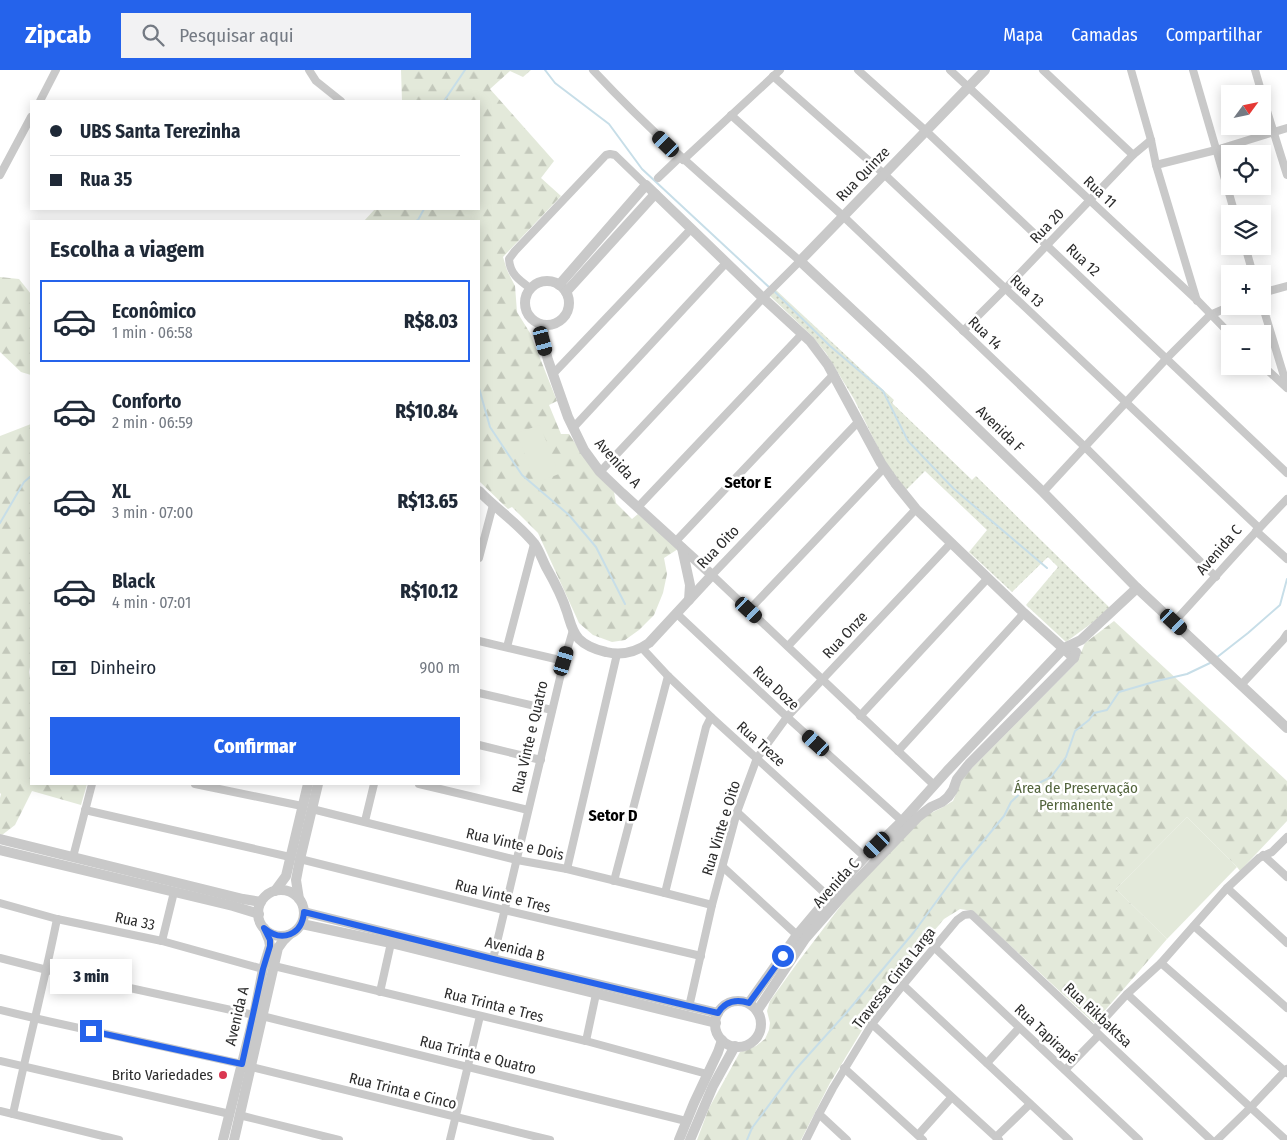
<!DOCTYPE html>
<html lang="pt">
<meta charset="utf-8">
<style>
body{margin:0;font-family:"Fira Sans Condensed",sans-serif;background:#f2f2f3;color:#1f2937;height:100vh;display:flex;flex-direction:column;font-size:19px;white-space:nowrap}
*{box-sizing:border-box;margin:0}
p{font-size:16px;color:#747a83}
.icon{flex:none;width:28px;height:28px;fill:none;stroke:currentColor;stroke-width:2;stroke-linecap:round;stroke-linejoin:round}
.map{position:relative;flex:1;overflow:hidden}
.drawer{position:absolute;left:30px;top:150px;width:450px;height:565px;display:flex;flex-direction:column;background:#fff;border-radius:0px;box-shadow:0 2px 12px #0003}
.drawer>*{flex:none}
.top-card{position:absolute;left:30px;top:30px;width:450px;height:110px;border-radius:0px;box-shadow:0 2px 12px #0003;display:grid;align-content:center;height:110px;padding:0 20px;background:#fff}
.needle{width:32px;rotate:57deg}
.buttons{position:absolute;left:1221px;top:15px;display:grid;gap:10px}
.buttons a{display:grid;place-items:center;width:50px;height:50px;border-radius:0px;background:#fff;box-shadow:0 2px 12px #0003;font-size:25px}
.end{position:absolute;width:22px;height:22px;margin:-11px;border:6px solid #2563eb;background:#fff;box-shadow:0 0 0 2px #fff}
.from{border-radius:50%}
.bubble{position:absolute;height:35px;border-radius:0px;background:#fff;box-shadow:0 2px 12px #0003;font-size:16px;font-weight:800;line-height:35px;text-align:center}
.car{position:absolute;width:15px;height:30px;margin:-15px -8px;border-radius:6px;box-shadow:0 0 4px 1px #0007;background:linear-gradient(#222 24%,#8ab4d8 0 40%,#222 0 76%,#8ab4d8 0 86%,#222 0)}
.top-card b{display:flex;align-items:center;gap:18px;height:48px;font-size:19px}
.top-card b+b{border-top:1px solid #e0e1e3}
.top-card i{width:12px;height:12px;background:#1f2937}
ul{padding:0;list-style:none}
li{display:flex;align-items:center;gap:15px;height:82px;margin:0 10px 8px;padding:0 10px;border:2px solid transparent;border-radius:0px}
li div{flex:1}
li b{display:block;font-size:19px}
li em{font-style:normal;font-weight:800}
li.active{border-color:#2563eb}
li>.icon{width:45px;height:45px;stroke-width:1.5}
h2{padding:0 20px;font-size:22px;line-height:60px}
.pay{display:flex;align-items:center;gap:12px;height:55px;padding:0 20px;font-size:19px}
.pay p{margin-inline-start:auto}
.action{display:flex;gap:10px;margin-top:auto;padding:10px 20px}
.action a{flex:1;height:58px;border-radius:0px;background:#2563eb;color:#fff;font-size:20px;font-weight:800;line-height:58px;text-align:center}
header{display:flex;align-items:center;gap:30px;box-sizing:border-box;height:70px;padding:0 25px;background:#2563eb;color:#fff}
header strong{font-size:24px}
nav{display:flex;gap:28px;margin-inline-start:auto;font-size:18px}
.search{width:350px;height:45px;background:#f2f2f3;display:flex;align-items:center;gap:12px;box-sizing:border-box;padding:0 18px;border-radius:0px;color:#747a83;font-size:19px}
.map>svg:first-child{display:block}
.green{fill:url(#green-dots)}
.forest{fill:url(#forest-firs)}
.pitch{fill:#e3e9da}
.lines{fill:none;stroke-linecap:round;stroke-linejoin:round}
.stream{stroke:#c7dee8;stroke-width:2}
.minor{stroke:#c9c9c9;stroke-width:8}
.tertiary{stroke:#c9c9c9;stroke-width:10}
.route{stroke:#2563eb;stroke-width:6}
.poi-dot{fill:#da3751;stroke:#fff;stroke-width:2}
.labels{text-anchor:middle;stroke-width:5;stroke-linejoin:round;paint-order:stroke}
.street-label{font-size:15px;fill:#2c2c2c;stroke:#fff}
.park-label{font-size:15px;fill:#52643c;stroke:#fff}
.poi-label{font-size:15px;fill:#2c2c2c;stroke:#fff;text-anchor:end}
.neighbourhood-label{font-size:16px;font-weight:bold;fill:#000;stroke:#fff}
</style>
<header>
<strong>Zipcab</strong>
<div class="search"><svg class="icon" aria-label="search" viewBox="0 0 24 24"><circle cx="10" cy="10" r="6"/><path d="M15 15l6 6"/></svg>Pesquisar aqui</div>
<nav><a>Mapa</a><a>Camadas</a><a>Compartilhar</a></nav>
</header>
<div class="map">
<svg width="1287" height="1070" viewBox="0 0 1287 1070">
<defs>
<pattern id="green-dots" width="8" height="8" patternUnits="userSpaceOnUse" patternTransform="scale(1.25)"><rect width="8" height="8" fill="#e3e9da"/><path d="M2 2h.1M6 6h.1" fill="none" stroke="#c3c8bb" stroke-width="1.8" stroke-linecap="round"/></pattern>
<pattern id="forest-firs" width="22" height="20" patternUnits="userSpaceOnUse" patternTransform="scale(1.25)"><rect width="22" height="20" fill="#e3e9da"/><path d="M5 1l3.5 6h-7zM16 11l3.5 6h-7z" fill="#c3c8bb"/></pattern>
</defs>
<rect width="100%" height="100%" fill="#fff"/>
<path class="green" d="M776,220L894,330L892,333L972,410L976,406L1111,539L1066,572L1026,535L1058,497L1048,487L1012,522L969,482L987,460L925,401L905,421L887,396L854,329L826,283L812,266L770,226Z"/>
<g class="forest">
<path d="M401,0H531L523,7L510,1L490,19L554,91L541,108L561,126L503,187L507,200L515,216L517,242L530,263L557,331L549,335L561,364H569L594,401L614,422L616,433L632,449L638,444L678,479L664,488L667,504L663,523L654,545L639,560L625,570L612,572L593,565L579,553L538,463L512,437L508,439L479,411V151H364L375,139H479V31H402Z"/>
<path d="M0,207L19,209L31,224V305L21,302L0,282Z"/>
<path d="M31,354V592L29,602L31,614V714H87L81,735L32,721L15,755L2,765L0,764V728L1,724L0,723V366Z"/>
<path d="M1114,551L1287,711V751L1240,801L1237,797L1187,747L1116,819L1167,869L1094,953L973,841L960,839L944,849L913,886L867,952L830,1013L801,1070H697L709,1038L740,982L756,976L765,969L769,960L770,953L767,941L770,931L798,892L849,825L925,746L943,737L953,731L963,707L1077,592L1085,573Z"/>
</g>
<g class="pitch">
<path d="M540,355L559,404L535,413L517,363Z"/>
<path d="M1187,747L1237,797L1167,869L1116,819Z"/>
</g>
<g class="lines">
<g class="stream">
<path d="M545,0L555,13L609,54L642,99L770,218"/>
<path d="M444,31L465,0"/>
<path d="M416,151L418,150L424,139"/>
<path d="M774,221L830,276L883,321L908,371L954,419L1047,498"/>
<path d="M479,318L490,357L522,405L569,445L596,477L625,534"/>
<path d="M0,453L24,412L31,406"/>
<path d="M1216,588L1248,563L1280,535L1287,509"/>
<path d="M747,1070L752,1058L795,1000L847,942L914,862L961,798L1004,746L1011,732L1028,716L1039,713L1051,707L1066,687L1075,661L1089,650L1094,643L1107,640L1119,622L1157,611L1187,604L1210,593"/>
</g>
<g class="minor">
<path d="M309,0L316,11L341,31"/>
<path d="M593,0C657,69 729,129 800,191L763,228L600,402"/>
<path d="M858,0L926,61L1287,403"/>
<path d="M950,0L1198,231L1230,264"/>
<path d="M1043,0L1133,85"/>
<path d="M1131,0L1151,70L1156,95L1197,231"/>
<path d="M1193,0L1235,144"/>
<path d="M1255,0L1262,24"/>
<path d="M773,6L884,104L1259,458"/>
<path d="M1262,25L1287,105"/>
<path d="M40,31L56,0"/>
<path d="M731,45L843,146L1085,377L1216,507"/>
<path d="M683,90L780,0"/>
<path d="M1156,95L1216,80L1287,58"/>
<path d="M0,105L31,47"/>
<path d="M658,108L680,87"/>
<path d="M1245,176L1253,204"/>
<path d="M530,218C519,210 510,204 509,189L515,181L606,85L610,84L615,85L646,115"/>
<path d="M1262,223L1287,216"/>
<path d="M1262,234L1287,316"/>
<path d="M963,261L1005,219L1133,85L1151,70"/>
<path d="M1262,295L1287,318"/>
<path d="M553,304L691,159"/>
<path d="M859,351L712,505L934,715"/>
<path d="M573,358L726,193"/>
<path d="M1043,422L1167,288L1210,245L1231,236"/>
<path d="M638,437L802,264"/>
<path d="M1256,461L1287,489"/>
<path d="M676,471L834,304"/>
<path d="M479,488L493,435"/>
<path d="M749,540L884,398"/>
<path d="M676,543L787,647L902,751"/>
<path d="M1174,552C1212,511 1248,469 1287,429"/>
<path d="M479,571L564,591"/>
<path d="M788,576L916,439"/>
<path d="M507,577L534,474"/>
<path d="M642,578L668,606L711,647L865,787"/>
<path d="M1241,615L1283,570L1287,564"/>
<path d="M479,623L552,640"/>
<path d="M860,646L988,508"/>
<path d="M479,675L541,690"/>
<path d="M898,681L1024,543"/>
<path d="M195,714L302,736"/>
<path d="M419,714L528,740"/>
<path d="M312,739L517,790L567,799L665,823L712,835"/>
<path d="M85,740L290,787"/>
<path d="M737,742L829,827"/>
<path d="M365,751L374,714"/>
<path d="M1263,785L1287,807"/>
<path d="M73,787L92,714"/>
<path d="M300,789L504,840L701,886"/>
<path d="M723,797L797,865"/>
<path d="M567,799L617,584"/>
<path d="M614,811L668,606"/>
<path d="M1227,818L1287,873"/>
<path d="M665,823L706,657L711,647"/>
<path d="M0,833L57,849L162,871L263,899"/>
<path d="M1194,856L1287,938"/>
<path d="M162,871L174,822"/>
<path d="M935,878L1139,1070"/>
<path d="M0,888L47,900L254,945"/>
<path d="M493,889L564,591L573,560"/>
<path d="M1161,893L1287,1003"/>
<path d="M274,896L586,971L707,1004"/>
<path d="M903,915L1069,1070"/>
<path d="M380,922L391,873"/>
<path d="M1127,924L1286,1070"/>
<path d="M689,937L712,835L737,742L757,688L787,647L951,473"/>
<path d="M0,940L34,948L242,994"/>
<path d="M262,946L686,1051"/>
<path d="M872,954L999,1070"/>
<path d="M1094,960L1127,924L1161,893L1227,818L1259,788L1272,782L1287,767"/>
<path d="M586,971L596,924"/>
<path d="M0,991L230,1044"/>
<path d="M987,993L1019,958"/>
<path d="M251,997L550,1070"/>
<path d="M844,998L923,1070"/>
<path d="M1065,1000L1099,965"/>
<path d="M0,1041L119,1070"/>
<path d="M13,1044C27,979 44,914 57,849"/>
<path d="M819,1044L847,1070"/>
<path d="M239,1045L339,1070"/>
<path d="M918,1065L951,1028"/>
<path d="M996,1067L1030,1034"/>
<path d="M450,1070L480,946"/>
<path d="M806,1070L819,1044L833,1018L872,954L903,915L957,850L964,845L971,844L1211,1070"/>
<path d="M1217,1070L1250,1038L1287,999"/>
</g>
<g class="tertiary">
<path d="M985,0L800,191L922,305L1043,422L1137,518L1287,658"/>
<circle cx="547" cy="233" r="22"/>
<path d="M559,215L646,115L763,228L810,271L828,295L881,393L895,413L916,439L1024,543L1074,588"/>
<path d="M566,222L655,124"/>
<path d="M479,421C496,439 518,453 534,473C539,480 542,489 546,497C554,511 562,526 567,542C570,551 572,562 579,569C586,576 597,580 606,582C622,586 636,582 649,573L712,505L622,423L600,402L584,380L568,347L548,290L543,271L544,255"/>
<path d="M682,478L690,515L689,530"/>
<path d="M0,769L243,829L261,832"/>
<path d="M0,780L233,836L259,844"/>
<circle cx="281" cy="843" r="23"/>
<path d="M275,821L286,806L308,714"/>
<path d="M299,829L296,810L300,789L318,714"/>
<path d="M304,842L493,889L718,943"/>
<path d="M302,854L391,873L716,953"/>
<circle cx="738" cy="954" r="23"/>
<path d="M749,933L797,865L829,827L865,787L902,751L947,701L1064,578L1081,570L1137,518"/>
<path d="M757,941L805,869L845,823L918,747L931,737L942,732L948,727L953,720L957,709L969,694L1074,588L1076,582"/>
<path d="M223,1070L254,945L263,899L270,876L269,870L264,858"/>
<path d="M234,1070L278,878L283,871L289,865"/>
<path d="M679,1070L694,1033L718,982L722,970"/>
<path d="M690,1070L713,1016L735,976"/>
</g>
</g>
<g class="lines">
<path class="route" d="M91,961L242,994L263,899L270,876V870L264,858C282,873 302,865 304,842L493,889L718,943C725,931 737,929 749,933L783,886"/>
</g>
<circle class="poi-dot" cx="223" cy="1005" r="5"/>
<g class="labels">
<g class="street-label">
<text transform="translate(863 104) rotate(-46)" y="5">Rua Quinze</text>
<text transform="translate(1100 122) rotate(43)" y="5">Rua 11</text>
<text transform="translate(1047 156) rotate(-46)" y="5">Rua 20</text>
<text transform="translate(1083 190) rotate(43)" y="5">Rua 12</text>
<text transform="translate(1027 221) rotate(43)" y="5">Rua 13</text>
<text transform="translate(985 263) rotate(44)" y="5">Rua 14</text>
<text transform="translate(1000 359) rotate(44)" y="5">Avenida F</text>
<text transform="translate(618 393) rotate(48)" y="5">Avenida A</text>
<text transform="translate(718 477) rotate(-46)" y="5">Rua Oito</text>
<text transform="translate(1219 480) rotate(-49)" y="5">Avenida C</text>
<text transform="translate(845 565) rotate(-47)" y="5">Rua Onze</text>
<text transform="translate(776 618) rotate(43)" y="5">Rua Doze</text>
<text transform="translate(530 667) rotate(-77)" y="5">Rua Vinte e Quatro</text>
<text transform="translate(761 674) rotate(42)" y="5">Rua Treze</text>
<text transform="translate(721 758) rotate(-73)" y="5">Rua Vinte e Oito</text>
<text transform="translate(515 774) rotate(13)" y="5">Rua Vinte e Dois</text>
<text transform="translate(836 813) rotate(-48)" y="5">Avenida C</text>
<text transform="translate(503 826) rotate(14)" y="5">Rua Vinte e Tres</text>
<text transform="translate(135 851) rotate(12)" y="5">Rua 33</text>
<text transform="translate(515 879) rotate(14)" y="5">Avenida B</text>
<text transform="translate(894 908) rotate(-52)" y="5">Travessa Cinta Larga</text>
<text transform="translate(494 935) rotate(14)" y="5">Rua Trinta e Tres</text>
<text transform="translate(1098 945) rotate(43)" y="5">Rua Rikbaktsa</text>
<text transform="translate(237 946) rotate(-77)" y="5">Avenida A</text>
<text transform="translate(1046 964) rotate(43)" y="5">Rua Tapirapé</text>
<text transform="translate(478 985) rotate(14)" y="5">Rua Trinta e Quatro</text>
<text transform="translate(403 1021) rotate(14)" y="5">Rua Trinta e Cinco</text>
</g>
<g class="park-label">
<text x="1076" y="723">Área de Preservação<tspan x="1076" dy="17">Permanente</tspan></text>
</g>
<g class="poi-label">
<text x="213" y="1010">Brito Variedades</text>
</g>
<g class="neighbourhood-label">
<text x="748" y="418">Setor E</text>
<text x="613" y="751">Setor D</text>
</g>
</g>
</svg>
<div class="buttons">
<a><svg class="needle" viewBox="-14 -14 28 28"><path d="M0-13l5 13h-10z" fill="#e53935"/><path d="M0 13l5-13h-10z" fill="#747a83"/></svg></a>
<a><svg class="icon" aria-label="locate" viewBox="0 0 24 24"><circle cx="12" cy="12" r="6"/><path d="M12 2v4M12 18v4M2 12h4M18 12h4"/></svg></a>
<a><svg class="icon" aria-label="layers" viewBox="0 0 24 24"><path d="M12 4l9 5-9 5-9-5zM3 14l9 5 9-5"/></svg></a>
<a>+</a>
<a>−</a>
</div>
<i class="end from" style="left:783px;top:886px"></i>
<i class="end" style="left:91px;top:961px"></i>
<div class="bubble" style="left:50px;top:889px;width:82px">3 min</div>
<i class="car" style="left:666px;top:74px;rotate:314deg"></i>
<i class="car" style="left:543px;top:271px;rotate:165deg"></i>
<i class="car" style="left:749px;top:540px;rotate:133deg"></i>
<i class="car" style="left:1174px;top:552px;rotate:133deg"></i>
<i class="car" style="left:564px;top:591px;rotate:17deg"></i>
<i class="car" style="left:816px;top:673px;rotate:312deg"></i>
<i class="car" style="left:877px;top:775px;rotate:225deg"></i>
<div class="top-card">
<b><i class="from"></i>UBS Santa Terezinha</b>
<b><i></i>Rua 35</b>
</div>
<section class="drawer">
<h2>Escolha a viagem</h2>
<ul>
<li class="active"><svg class="icon" aria-label="car" viewBox="0 0 24 24"><path d="M5 17H2v-5l4-1 3-4h7l3 4 3 1v5h-3M9 17h6M6 11h13"/><circle cx="7" cy="17" r="2"/><circle cx="17" cy="17" r="2"/></svg><div><b>Econômico</b><p>1 min · 06:58</p></div><em>R$8.03</em></li>
<li><svg class="icon" aria-label="car" viewBox="0 0 24 24"><path d="M5 17H2v-5l4-1 3-4h7l3 4 3 1v5h-3M9 17h6M6 11h13"/><circle cx="7" cy="17" r="2"/><circle cx="17" cy="17" r="2"/></svg><div><b>Conforto</b><p>2 min · 06:59</p></div><em>R$10.84</em></li>
<li><svg class="icon" aria-label="car" viewBox="0 0 24 24"><path d="M5 17H2v-5l4-1 3-4h7l3 4 3 1v5h-3M9 17h6M6 11h13"/><circle cx="7" cy="17" r="2"/><circle cx="17" cy="17" r="2"/></svg><div><b>XL</b><p>3 min · 07:00</p></div><em>R$13.65</em></li>
<li><svg class="icon" aria-label="car" viewBox="0 0 24 24"><path d="M5 17H2v-5l4-1 3-4h7l3 4 3 1v5h-3M9 17h6M6 11h13"/><circle cx="7" cy="17" r="2"/><circle cx="17" cy="17" r="2"/></svg><div><b>Black</b><p>4 min · 07:01</p></div><em>R$10.12</em></li>
</ul>
<div class="pay"><svg class="icon" aria-label="cash" viewBox="0 0 24 24"><path d="M3 7h18v10H3z"/><circle cx="12" cy="12" r="2"/></svg>Dinheiro<p>900 m</p></div>
<div class="action"><a>Confirmar</a></div>
</section>
</div>
